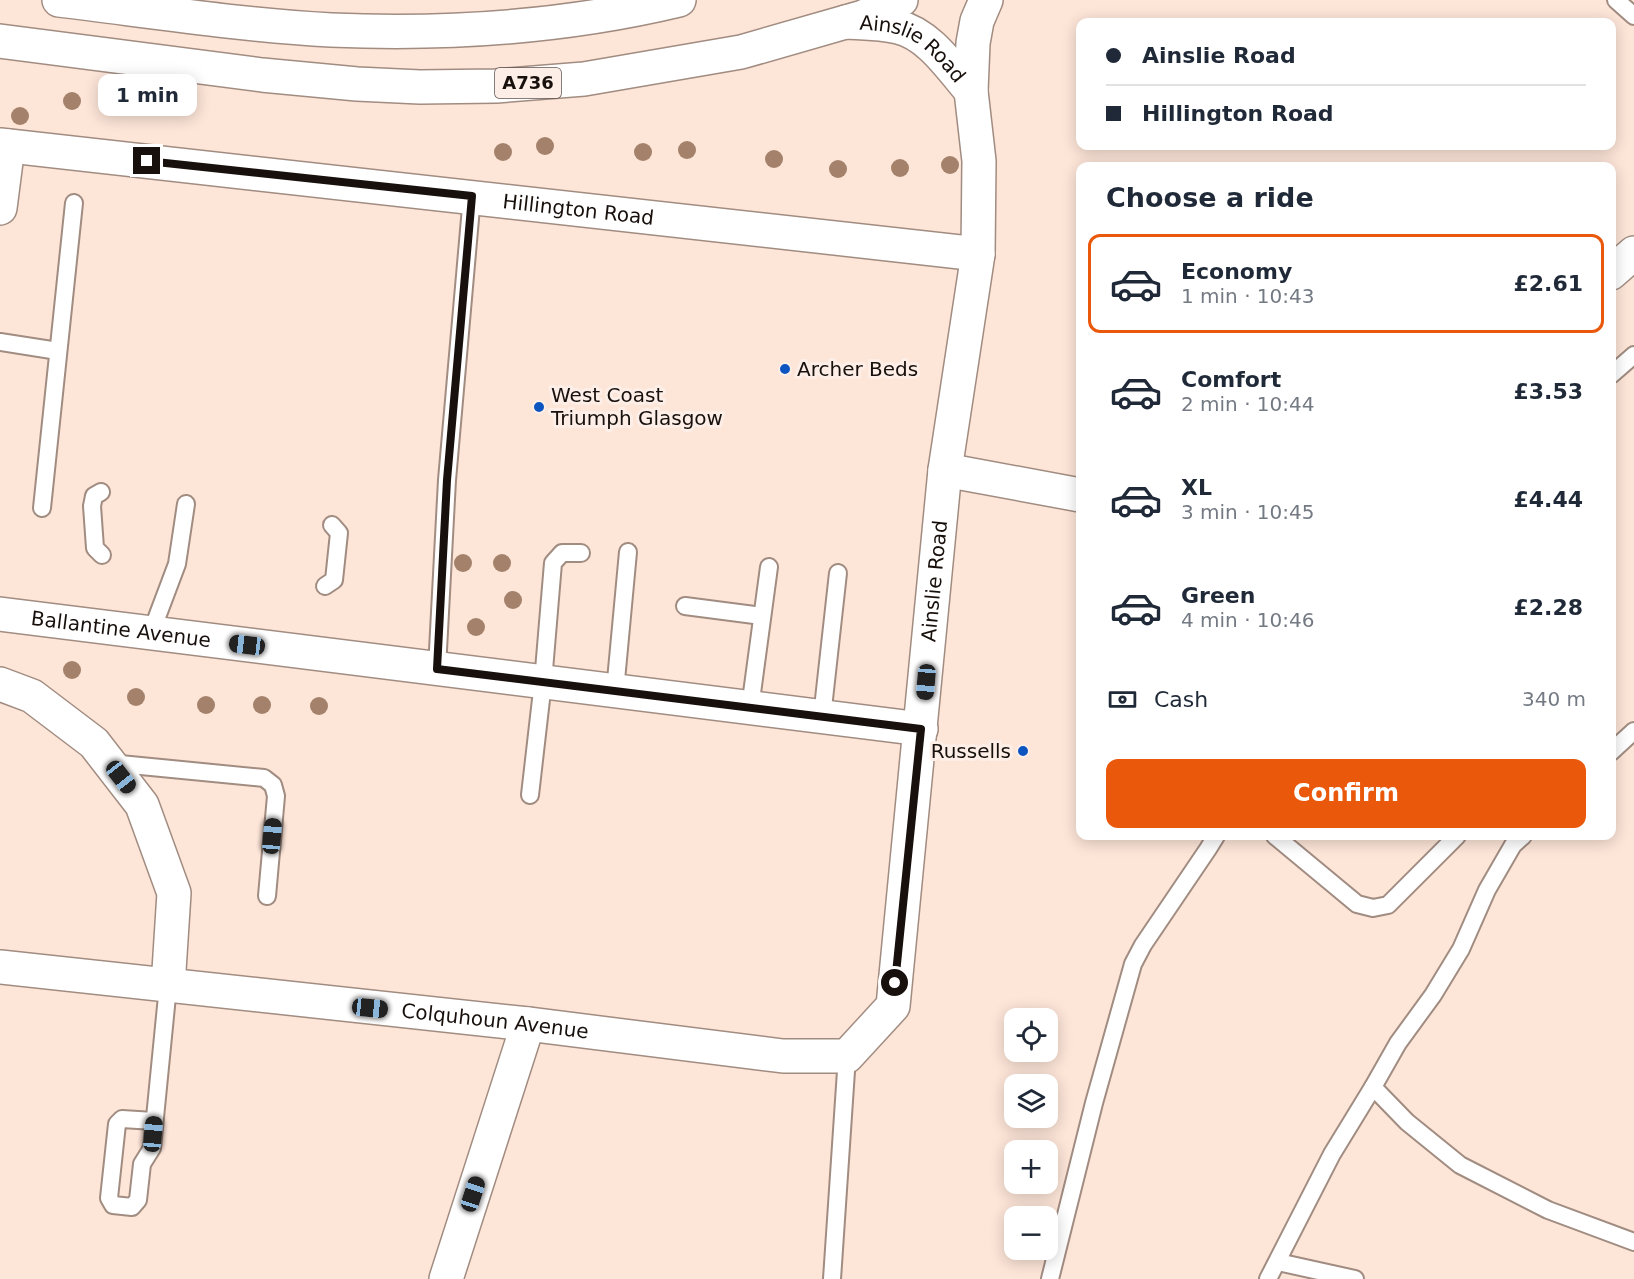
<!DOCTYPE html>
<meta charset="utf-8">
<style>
body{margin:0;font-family:"DejaVu Sans",sans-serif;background:#f6f6f7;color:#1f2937;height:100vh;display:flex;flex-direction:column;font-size:22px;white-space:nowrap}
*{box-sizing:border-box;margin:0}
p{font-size:20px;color:#747a83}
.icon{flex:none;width:33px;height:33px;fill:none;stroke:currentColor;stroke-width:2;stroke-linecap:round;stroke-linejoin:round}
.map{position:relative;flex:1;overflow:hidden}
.sheet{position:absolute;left:1076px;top:162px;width:540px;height:678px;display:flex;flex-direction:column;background:#fff;border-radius:12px;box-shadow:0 3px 15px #0003}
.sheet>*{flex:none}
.hud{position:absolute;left:1076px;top:18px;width:540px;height:132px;border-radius:12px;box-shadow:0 3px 15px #0003;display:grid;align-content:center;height:132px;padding:0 30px;background:#fff}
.controls{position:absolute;left:1004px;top:1008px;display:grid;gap:12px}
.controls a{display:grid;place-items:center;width:54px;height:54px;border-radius:12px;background:#fff;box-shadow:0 3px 15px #0003;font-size:30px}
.end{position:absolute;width:27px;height:27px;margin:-14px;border:8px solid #18100c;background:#fff;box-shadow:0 0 0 3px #fff}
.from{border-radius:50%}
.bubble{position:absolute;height:42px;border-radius:12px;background:#fff;box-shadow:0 3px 15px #0003;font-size:20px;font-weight:700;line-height:42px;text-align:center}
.car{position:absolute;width:18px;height:36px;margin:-18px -9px;border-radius:8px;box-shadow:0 0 4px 2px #0007;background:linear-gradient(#222 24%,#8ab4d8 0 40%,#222 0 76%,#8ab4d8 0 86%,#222 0)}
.hud b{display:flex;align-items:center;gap:21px;height:57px;font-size:22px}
.hud b+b{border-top:2px solid #e0e1e3}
.hud i{width:15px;height:15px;background:#1f2937}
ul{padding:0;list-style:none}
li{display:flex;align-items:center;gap:18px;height:99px;margin:0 12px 9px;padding:0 18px;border:3px solid transparent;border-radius:12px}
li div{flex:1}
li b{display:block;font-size:22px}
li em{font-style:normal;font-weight:700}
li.selected{border-color:#ea580c}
li>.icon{width:54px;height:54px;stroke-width:1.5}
h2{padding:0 30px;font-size:27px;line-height:72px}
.pay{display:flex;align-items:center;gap:15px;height:66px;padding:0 30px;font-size:22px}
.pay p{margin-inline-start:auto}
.button{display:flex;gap:12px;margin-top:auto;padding:12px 30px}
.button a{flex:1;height:69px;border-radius:12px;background:#ea580c;color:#fff;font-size:24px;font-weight:700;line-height:69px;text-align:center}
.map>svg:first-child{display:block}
.built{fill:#fde5d8;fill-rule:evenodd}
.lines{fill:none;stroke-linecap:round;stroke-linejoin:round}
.lane-casing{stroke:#a18c81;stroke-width:20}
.street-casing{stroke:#a18c81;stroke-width:36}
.primary-casing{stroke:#a18c81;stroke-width:36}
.lane{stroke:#fff;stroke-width:16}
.street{stroke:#fff;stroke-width:33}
.primary{stroke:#fff;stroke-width:33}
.tree{fill:#a4816a}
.route{stroke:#18100c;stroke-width:8}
.poi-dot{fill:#0c55c0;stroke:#fdefe8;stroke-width:2}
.labels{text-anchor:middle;stroke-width:6;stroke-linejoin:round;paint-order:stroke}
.shield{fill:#fdefe8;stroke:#5d534e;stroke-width:1.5}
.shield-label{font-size:18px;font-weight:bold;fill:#18100c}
.street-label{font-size:20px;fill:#18100c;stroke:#fdefe8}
.poi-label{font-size:20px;fill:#18100c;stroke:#fdefe8;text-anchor:start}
</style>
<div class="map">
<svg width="1634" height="1279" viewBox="0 0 1634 1279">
<rect width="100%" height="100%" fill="#fdefe8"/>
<path class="built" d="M0,0H1634V1279H0ZM1080,22H1611V146H1080ZM1080,166H1611V836H1080ZM1014,1018H1047V1052H1014ZM1014,1084H1047V1118H1014ZM1014,1150H1047V1184H1014ZM1014,1216H1047V1250H1014Z"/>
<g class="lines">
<defs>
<g id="lane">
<path d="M1616,0L1634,16"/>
<path d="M0,342L58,351"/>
<path d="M1611,375L1634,355"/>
<path d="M101,492L94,496L92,506L95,548L102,555"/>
<path d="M42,508L74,203"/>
<path d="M325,586L334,580L339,533L332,525"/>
<path d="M685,606L762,616"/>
<path d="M151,633L177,564L186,504"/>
<path d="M437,669L447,480L472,196"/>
<path d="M615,691L628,552"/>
<path d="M750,708L769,567"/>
<path d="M822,717L838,573"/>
<path d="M1611,752L1634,731"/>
<path d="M110,763L264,778L273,785L276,796L267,896"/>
<path d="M530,795L543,682L553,563L562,553H581"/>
<path d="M1275,836L1357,904L1373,908L1388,905L1457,836"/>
<path d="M1523,836L1513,845L1487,890L1461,949L1433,995L1398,1043L1373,1087L1407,1122L1460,1165L1548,1210L1634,1242"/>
<path d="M154,1121L122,1119L117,1124L109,1198L113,1205L132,1207L138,1200L142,1164L152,1148L168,986"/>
<path d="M1278,1262L1355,1279"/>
<path d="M832,1279L847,1056"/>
<path d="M1050,1279L1094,1103L1133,964L1143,945L1208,849L1216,836"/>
<path d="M1268,1279L1332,1154L1373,1087"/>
</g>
<g id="street">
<path id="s1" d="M846,22C863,23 881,23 898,27C929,34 951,68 971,91"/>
<path id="s2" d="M0,145L978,254"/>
<path d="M0,208L8,146"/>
<path d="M1611,273L1634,253"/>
<path d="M945,470L1080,495"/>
<path id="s3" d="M0,614L921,729"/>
<path d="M0,684L32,696L94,743L142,805L174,893L168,986"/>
<path id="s4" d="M0,967L528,1024L783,1056H847L893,1006L945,470L978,254L979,161L971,91L973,43L977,21L986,0"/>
<path d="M446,1279L528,1024"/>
</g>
<g id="primary">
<path d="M59,0C150,11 240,25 331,30C448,35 566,27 679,0"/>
<path d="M0,41L262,75L357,84L420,87L496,86L584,79L741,52L863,17L901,0"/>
</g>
</defs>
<use href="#lane" class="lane-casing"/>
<use href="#street" class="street-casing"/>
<use href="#primary" class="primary-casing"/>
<use href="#lane" class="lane"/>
<use href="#street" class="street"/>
<use href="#primary" class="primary"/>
</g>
<g class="tree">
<circle cx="72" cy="101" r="9"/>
<circle cx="20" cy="116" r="9"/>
<circle cx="545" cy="146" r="9"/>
<circle cx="687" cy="150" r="9"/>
<circle cx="503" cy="152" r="9"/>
<circle cx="643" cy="152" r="9"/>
<circle cx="774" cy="159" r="9"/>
<circle cx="950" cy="165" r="9"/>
<circle cx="900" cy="168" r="9"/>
<circle cx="838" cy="169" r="9"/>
<circle cx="463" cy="563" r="9"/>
<circle cx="502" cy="563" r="9"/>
<circle cx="513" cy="600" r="9"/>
<circle cx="476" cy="627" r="9"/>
<circle cx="72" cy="670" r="9"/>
<circle cx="136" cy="697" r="9"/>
<circle cx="206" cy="705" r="9"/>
<circle cx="262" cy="705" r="9"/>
<circle cx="319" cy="706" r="9"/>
</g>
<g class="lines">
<path class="route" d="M147,161L472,196L447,480L437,669L921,729L895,983"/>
</g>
<g class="poi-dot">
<circle cx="785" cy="369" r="6"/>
<circle cx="539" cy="407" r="6"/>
<circle cx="1023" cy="751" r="6"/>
</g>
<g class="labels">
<rect class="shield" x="495" y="68" width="66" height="30" rx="4.5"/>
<g class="shield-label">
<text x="528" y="89">A736</text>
</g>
<g class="street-label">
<text dy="7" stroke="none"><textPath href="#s1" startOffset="75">Ainslie Road</textPath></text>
<text dy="7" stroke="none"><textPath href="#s2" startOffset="582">Hillington Road</textPath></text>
<text dy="7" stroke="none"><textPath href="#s4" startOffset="1347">Ainslie Road</textPath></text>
<text dy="7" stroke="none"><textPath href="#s3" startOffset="122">Ballantine Avenue</textPath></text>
<text dy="7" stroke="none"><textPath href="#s4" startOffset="498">Colquhoun Avenue</textPath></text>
</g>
<g class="poi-label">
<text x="797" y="376">Archer Beds</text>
<text x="551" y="402">West Coast<tspan x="551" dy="23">Triumph Glasgow</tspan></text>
<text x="1011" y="758" text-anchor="end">Russells</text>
</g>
</g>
</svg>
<div class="controls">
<a><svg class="icon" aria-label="locate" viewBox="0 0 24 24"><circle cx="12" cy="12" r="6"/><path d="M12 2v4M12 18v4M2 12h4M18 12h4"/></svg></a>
<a><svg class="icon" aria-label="layers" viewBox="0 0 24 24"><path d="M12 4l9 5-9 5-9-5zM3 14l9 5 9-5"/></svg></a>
<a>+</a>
<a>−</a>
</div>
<i class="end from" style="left:895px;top:983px"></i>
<i class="end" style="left:147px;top:161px"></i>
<div class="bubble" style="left:98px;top:74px;width:99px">1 min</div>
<i class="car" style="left:247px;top:645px;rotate:277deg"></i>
<i class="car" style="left:926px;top:682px;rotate:185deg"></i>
<i class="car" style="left:121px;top:777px;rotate:142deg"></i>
<i class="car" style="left:272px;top:836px;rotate:5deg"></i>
<i class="car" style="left:370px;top:1008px;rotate:96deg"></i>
<i class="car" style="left:153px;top:1134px;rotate:5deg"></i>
<i class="car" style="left:473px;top:1194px;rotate:18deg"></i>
<div class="hud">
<b><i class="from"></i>Ainslie Road</b>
<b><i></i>Hillington Road</b>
</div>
<section class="sheet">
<h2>Choose a ride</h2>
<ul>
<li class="selected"><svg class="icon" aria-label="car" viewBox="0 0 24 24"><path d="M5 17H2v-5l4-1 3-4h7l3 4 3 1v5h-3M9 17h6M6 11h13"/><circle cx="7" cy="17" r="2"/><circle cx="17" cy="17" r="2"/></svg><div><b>Economy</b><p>1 min · 10:43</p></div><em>£2.61</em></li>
<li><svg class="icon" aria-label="car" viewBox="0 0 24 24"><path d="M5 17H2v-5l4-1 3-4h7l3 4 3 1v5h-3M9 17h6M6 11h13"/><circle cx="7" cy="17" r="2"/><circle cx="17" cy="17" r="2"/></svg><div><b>Comfort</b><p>2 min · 10:44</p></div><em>£3.53</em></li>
<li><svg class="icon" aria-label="car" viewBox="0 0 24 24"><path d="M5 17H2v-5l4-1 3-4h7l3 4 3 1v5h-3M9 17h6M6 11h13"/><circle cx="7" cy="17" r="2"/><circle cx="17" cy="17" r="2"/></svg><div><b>XL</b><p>3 min · 10:45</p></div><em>£4.44</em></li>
<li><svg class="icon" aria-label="car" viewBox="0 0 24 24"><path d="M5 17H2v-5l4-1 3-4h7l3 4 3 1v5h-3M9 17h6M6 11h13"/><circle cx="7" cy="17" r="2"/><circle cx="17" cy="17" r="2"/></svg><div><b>Green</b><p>4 min · 10:46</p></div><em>£2.28</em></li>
</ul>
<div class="pay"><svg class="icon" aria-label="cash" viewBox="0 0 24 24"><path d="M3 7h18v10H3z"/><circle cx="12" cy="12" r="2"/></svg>Cash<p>340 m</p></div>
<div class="button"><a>Confirm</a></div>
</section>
</div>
